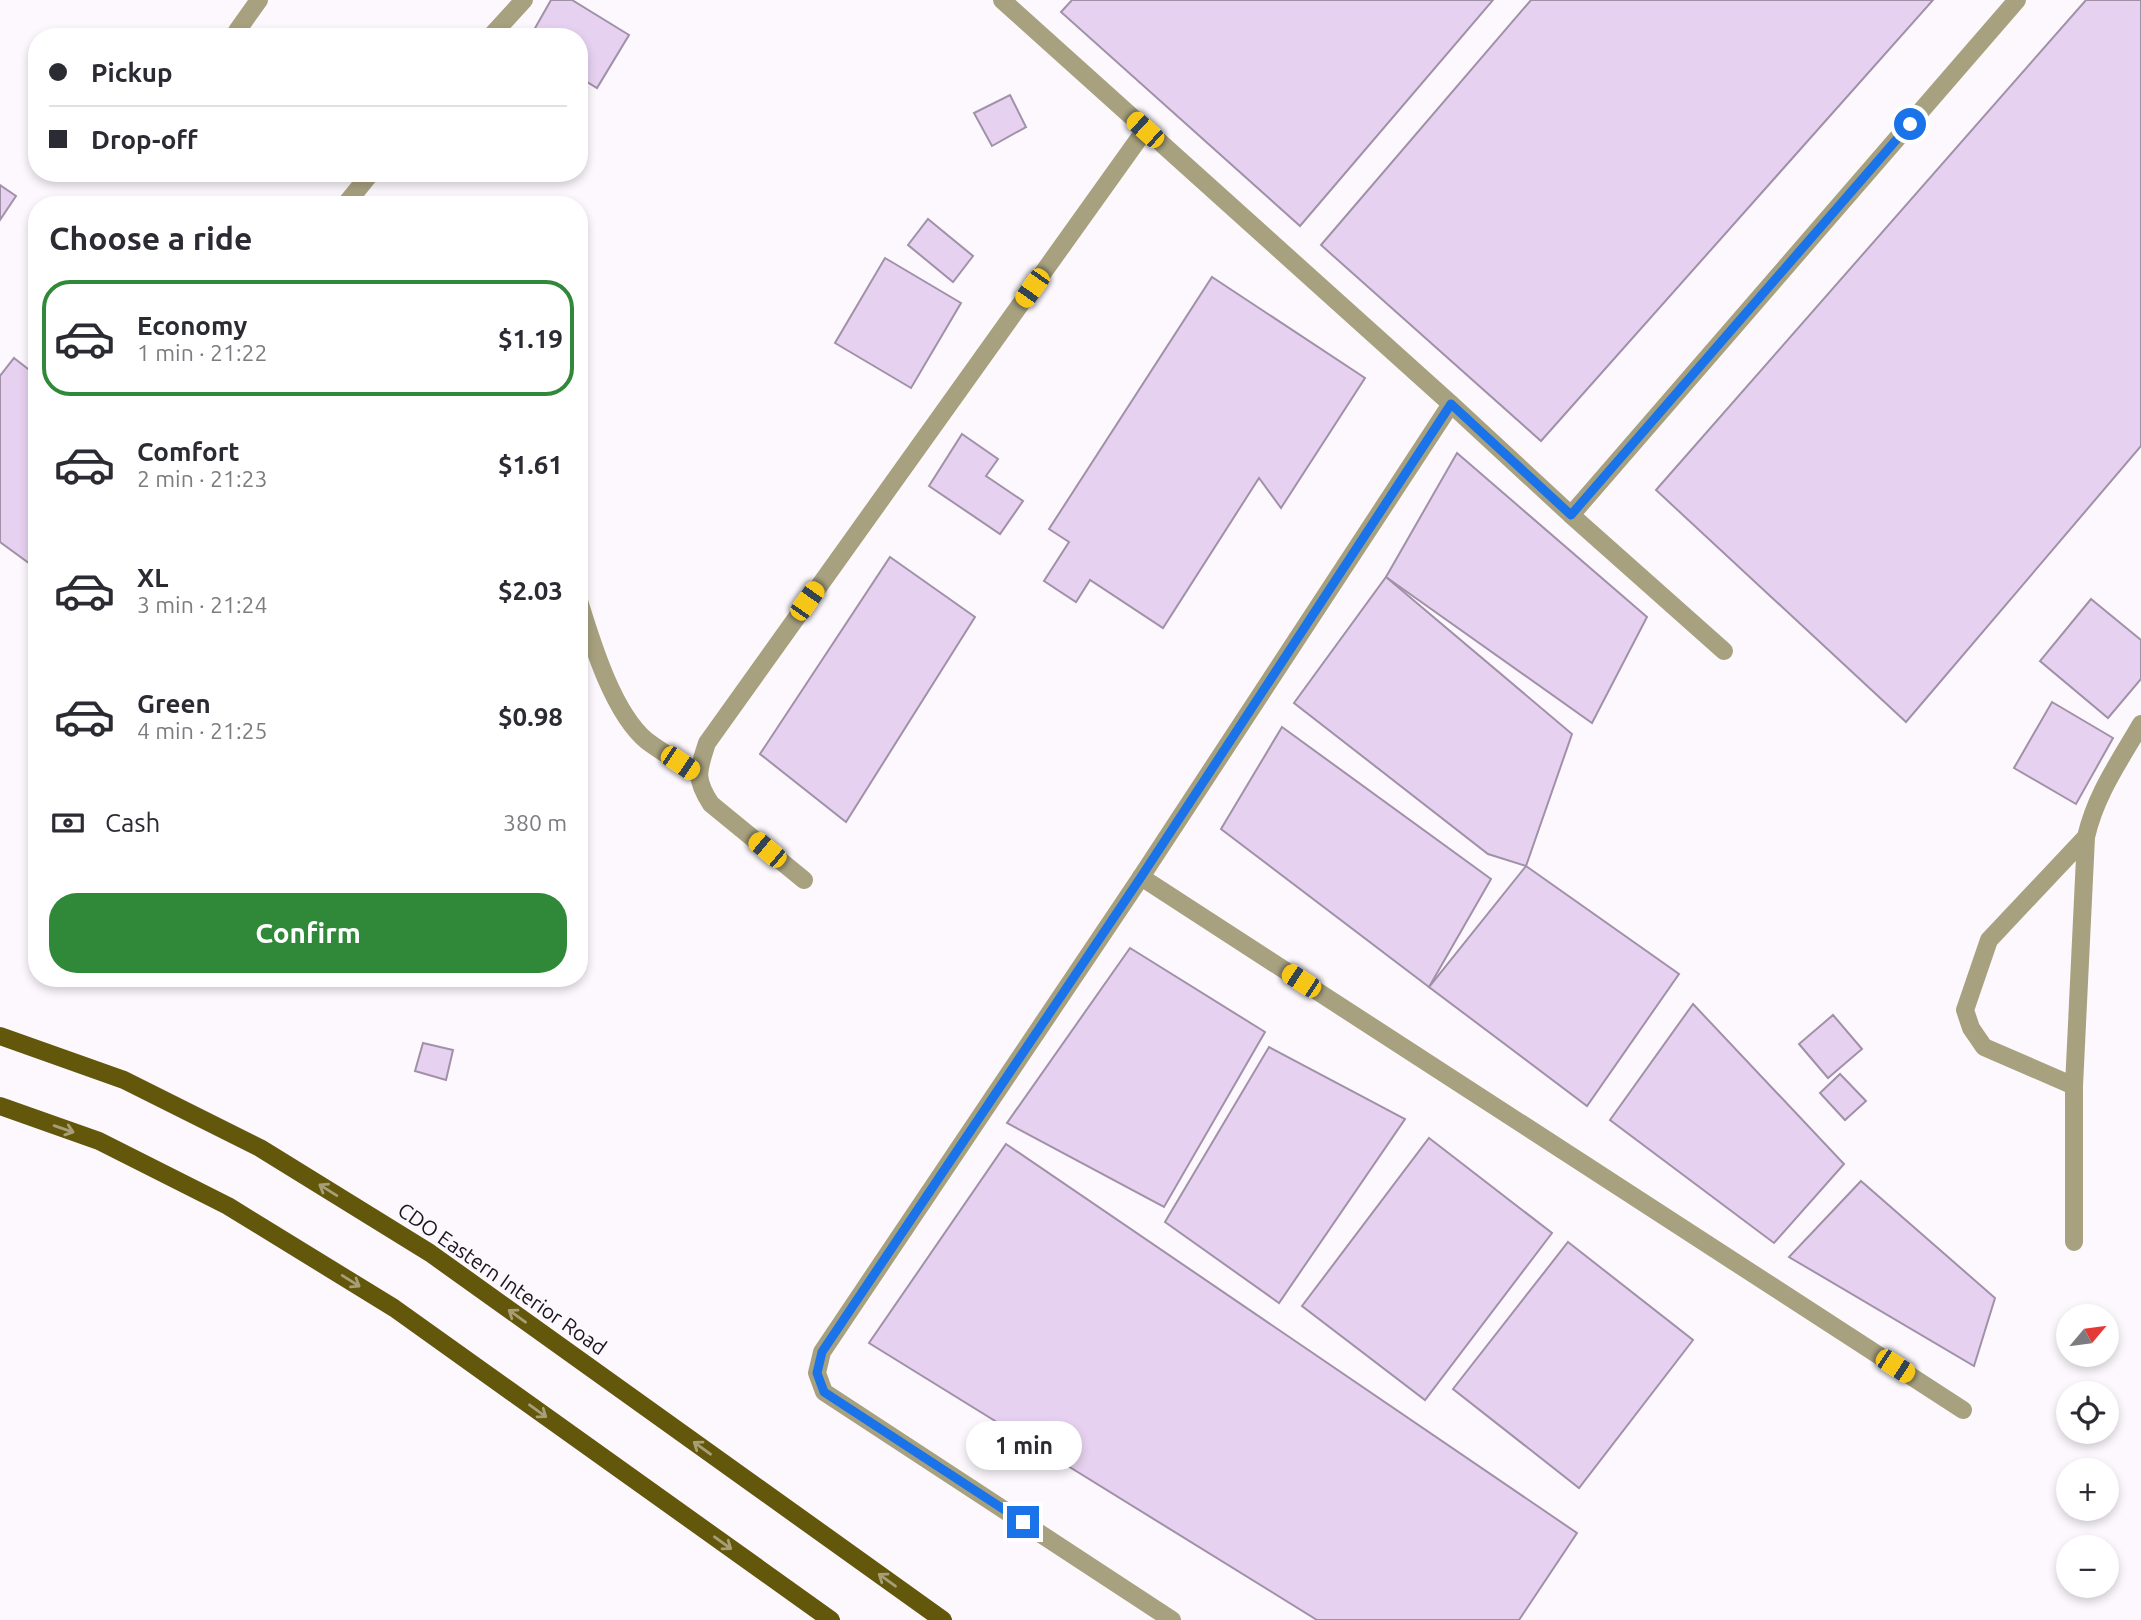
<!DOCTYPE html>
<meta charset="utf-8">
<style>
body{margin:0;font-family:Ubuntu,sans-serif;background:#f2f2f3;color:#2b2b33;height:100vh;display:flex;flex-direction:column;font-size:26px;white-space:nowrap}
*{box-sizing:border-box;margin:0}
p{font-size:23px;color:#7c7c81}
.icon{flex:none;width:38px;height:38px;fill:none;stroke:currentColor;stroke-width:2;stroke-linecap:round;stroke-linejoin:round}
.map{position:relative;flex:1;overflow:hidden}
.drawer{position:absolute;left:28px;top:196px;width:560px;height:791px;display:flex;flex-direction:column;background:#fff;border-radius:28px;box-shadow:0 4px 10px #0003}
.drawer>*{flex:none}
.banner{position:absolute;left:28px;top:28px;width:560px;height:154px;border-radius:28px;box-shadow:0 4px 10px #0003;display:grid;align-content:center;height:154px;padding:0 21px;background:#fff}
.needle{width:46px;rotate:61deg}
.tools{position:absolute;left:2056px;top:1304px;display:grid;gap:14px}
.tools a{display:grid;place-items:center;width:63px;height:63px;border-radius:50%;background:#fff;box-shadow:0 4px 10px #0003;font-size:35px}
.end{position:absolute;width:32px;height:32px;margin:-16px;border:9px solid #1a73e8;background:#fff;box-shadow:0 0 0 4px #fff}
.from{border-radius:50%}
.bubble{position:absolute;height:49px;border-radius:24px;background:#fff;box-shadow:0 4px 10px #0003;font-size:23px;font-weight:700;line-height:49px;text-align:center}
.car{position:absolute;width:21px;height:42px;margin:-21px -10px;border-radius:9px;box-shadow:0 0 5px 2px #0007;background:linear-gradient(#f5c518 24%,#345 0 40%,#f5c518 0 76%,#345 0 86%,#f5c518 0)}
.banner b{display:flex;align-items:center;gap:24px;height:66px;font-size:26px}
.banner b+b{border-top:2px solid #e1e1e2}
.banner i{width:18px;height:18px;background:#2b2b33}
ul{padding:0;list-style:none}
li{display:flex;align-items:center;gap:21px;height:116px;margin:0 14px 10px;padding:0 7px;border:4px solid transparent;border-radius:28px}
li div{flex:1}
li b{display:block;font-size:26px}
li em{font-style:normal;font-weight:700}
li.current{border-color:#308938}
li>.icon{width:63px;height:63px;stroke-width:1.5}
h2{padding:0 21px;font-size:32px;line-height:84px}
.pay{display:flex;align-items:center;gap:18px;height:77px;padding:0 21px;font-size:26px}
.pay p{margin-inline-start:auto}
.cta{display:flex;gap:14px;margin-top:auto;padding:14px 21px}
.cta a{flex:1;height:80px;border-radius:28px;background:#308938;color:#fff;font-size:28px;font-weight:700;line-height:80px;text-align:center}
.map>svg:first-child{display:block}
.building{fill:#e6d2f0;stroke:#a191a8;stroke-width:2}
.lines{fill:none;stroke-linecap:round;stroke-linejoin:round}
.minor{stroke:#a7a17f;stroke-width:18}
.major{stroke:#63570c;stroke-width:18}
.oneway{stroke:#a89f78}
.route{stroke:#1a73e8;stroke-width:9}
.labels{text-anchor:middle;stroke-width:5;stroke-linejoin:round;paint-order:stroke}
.street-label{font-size:21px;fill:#1b151d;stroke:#fcf8fd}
</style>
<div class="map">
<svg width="2141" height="1620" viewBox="0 0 2141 1620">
<rect width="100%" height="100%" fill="#fcf8fd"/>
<g class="building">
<path d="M551,0H572L629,35L597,88L579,77V37H530Z"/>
<path d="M1072,0H1493L1300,226L1061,12Z"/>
<path d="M1531,0H1933L1541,441L1321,245Z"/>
<path d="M2086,0H2141V446L1906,722L1656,490Z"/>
<path d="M1010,95L1026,127L992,146L974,113Z"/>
<path d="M0,185L16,196L0,220Z"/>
<path d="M928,219L973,256L953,282L908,245Z"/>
<path d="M885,258L961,303L911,388L835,343Z"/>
<path d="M1212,277L1365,378L1281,508L1259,478L1163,628L1090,580L1076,602L1044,581L1069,542L1049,529Z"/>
<path d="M14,358L37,376V569L0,542V376Z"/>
<path d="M962,434L998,459L986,476L1023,501L1000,534L929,486Z"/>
<path d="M1457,453L1647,617L1592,723L1386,577Z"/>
<path d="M890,557L975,617L846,822L760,754Z"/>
<path d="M1386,577L1572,734L1526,866L1488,854L1294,703Z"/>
<path d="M2091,599L2141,640V679L2108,718L2040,661Z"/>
<path d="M2052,702L2113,738L2076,804L2014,768Z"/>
<path d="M1282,727L1491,879L1429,987L1221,829Z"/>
<path d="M1526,866L1679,974L1587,1106L1429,987Z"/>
<path d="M1130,948L1265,1032L1164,1207L1007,1123Z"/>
<path d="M1693,1004L1844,1164L1774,1243L1610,1120Z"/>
<path d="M1833,1015L1862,1049L1828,1078L1799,1044Z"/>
<path d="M423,1043L453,1050L446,1080L415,1071Z"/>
<path d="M1269,1047L1405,1119L1279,1303L1165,1222Z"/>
<path d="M1840,1074L1866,1101L1845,1120L1820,1093Z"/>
<path d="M1429,1138L1552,1233L1425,1400L1302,1306Z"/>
<path d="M1006,1144L1577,1533L1519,1620H1317L869,1343Z"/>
<path d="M1861,1181L1995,1298L1974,1366L1789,1257Z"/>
<path d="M1568,1242L1693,1340L1579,1488L1453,1389Z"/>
</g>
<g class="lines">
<g class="minor">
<path d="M1002,0L1451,404L1571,515"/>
<path d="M237,31L259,0"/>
<path d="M490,37L524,0"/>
<path d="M345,205L371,173"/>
<path d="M579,601C592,643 613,713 647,741C663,753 681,763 697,774"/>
<path d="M1724,651L1571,515L2017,0"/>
<path d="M1141,877L1963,1410"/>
<path d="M804,880L711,804C694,778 698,771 707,743L1145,130"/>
<path d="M2074,1086L1984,1047L1971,1028L1965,1010L1989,940L2086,837"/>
<path d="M2074,1242V1086L2086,837C2096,794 2119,762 2141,724"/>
<path d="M1172,1620L824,1392L817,1373L822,1352L1141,877L1451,404"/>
</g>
<g class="major">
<path d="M0,1036L124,1080L260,1148L430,1253L943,1620"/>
<path d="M0,1106L99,1141L228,1206L394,1308L831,1620"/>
</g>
</g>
<defs><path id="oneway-shaft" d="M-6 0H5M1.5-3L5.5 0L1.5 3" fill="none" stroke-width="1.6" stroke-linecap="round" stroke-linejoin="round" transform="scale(1.75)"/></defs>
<g class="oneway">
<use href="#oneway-shaft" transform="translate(64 1129) rotate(19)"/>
<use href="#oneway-shaft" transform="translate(328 1190) rotate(-148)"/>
<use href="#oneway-shaft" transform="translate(351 1281) rotate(32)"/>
<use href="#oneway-shaft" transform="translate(517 1316) rotate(-144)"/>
<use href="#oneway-shaft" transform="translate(538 1411) rotate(36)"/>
<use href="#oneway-shaft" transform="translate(702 1448) rotate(-144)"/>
<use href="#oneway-shaft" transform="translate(723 1543) rotate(36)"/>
<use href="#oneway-shaft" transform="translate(887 1580) rotate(-144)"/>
</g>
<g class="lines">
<path class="route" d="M1023,1522L824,1392L817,1373L822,1352L1141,877L1451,404L1571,515L1910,124"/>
</g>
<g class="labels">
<g class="street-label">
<text transform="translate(502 1279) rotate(35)" y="7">CDO Eastern Interior Road</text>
</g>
</g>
</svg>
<div class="tools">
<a><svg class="needle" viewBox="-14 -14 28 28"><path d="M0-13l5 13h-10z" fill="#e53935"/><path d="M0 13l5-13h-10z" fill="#7c7c81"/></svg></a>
<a><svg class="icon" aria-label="locate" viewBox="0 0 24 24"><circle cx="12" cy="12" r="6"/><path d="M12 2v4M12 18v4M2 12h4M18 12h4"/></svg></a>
<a>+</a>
<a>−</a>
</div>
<i class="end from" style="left:1910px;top:124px"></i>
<i class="end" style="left:1023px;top:1522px"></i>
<div class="bubble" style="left:966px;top:1421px;width:116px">1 min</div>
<i class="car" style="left:1145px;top:130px;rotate:312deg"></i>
<i class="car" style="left:1032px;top:288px;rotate:215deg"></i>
<i class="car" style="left:807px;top:601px;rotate:35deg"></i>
<i class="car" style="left:680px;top:763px;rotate:124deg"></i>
<i class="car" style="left:767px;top:850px;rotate:310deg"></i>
<i class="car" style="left:1301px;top:981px;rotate:303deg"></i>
<i class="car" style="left:1895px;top:1366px;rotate:123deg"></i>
<div class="banner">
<b><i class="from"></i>Pickup</b>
<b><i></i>Drop-off</b>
</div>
<section class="drawer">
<h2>Choose a ride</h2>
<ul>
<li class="current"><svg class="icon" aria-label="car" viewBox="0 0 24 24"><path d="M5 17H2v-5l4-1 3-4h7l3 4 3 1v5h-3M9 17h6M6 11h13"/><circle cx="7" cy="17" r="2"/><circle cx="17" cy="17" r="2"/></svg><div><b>Economy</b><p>1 min · 21:22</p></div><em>$1.19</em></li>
<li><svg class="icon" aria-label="car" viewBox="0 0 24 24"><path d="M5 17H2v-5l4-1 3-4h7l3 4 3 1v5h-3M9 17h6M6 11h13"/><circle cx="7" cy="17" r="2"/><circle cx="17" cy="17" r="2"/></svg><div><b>Comfort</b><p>2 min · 21:23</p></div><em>$1.61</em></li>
<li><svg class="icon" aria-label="car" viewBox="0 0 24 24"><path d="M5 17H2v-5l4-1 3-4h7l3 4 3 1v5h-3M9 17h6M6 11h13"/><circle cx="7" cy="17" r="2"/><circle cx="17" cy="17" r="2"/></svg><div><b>XL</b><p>3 min · 21:24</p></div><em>$2.03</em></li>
<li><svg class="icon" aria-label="car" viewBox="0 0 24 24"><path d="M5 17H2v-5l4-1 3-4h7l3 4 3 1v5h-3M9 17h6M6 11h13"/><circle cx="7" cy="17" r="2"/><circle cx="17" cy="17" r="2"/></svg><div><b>Green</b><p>4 min · 21:25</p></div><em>$0.98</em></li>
</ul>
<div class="pay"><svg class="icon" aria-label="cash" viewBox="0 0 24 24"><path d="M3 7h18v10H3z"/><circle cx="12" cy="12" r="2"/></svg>Cash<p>380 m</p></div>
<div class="cta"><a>Confirm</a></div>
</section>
</div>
